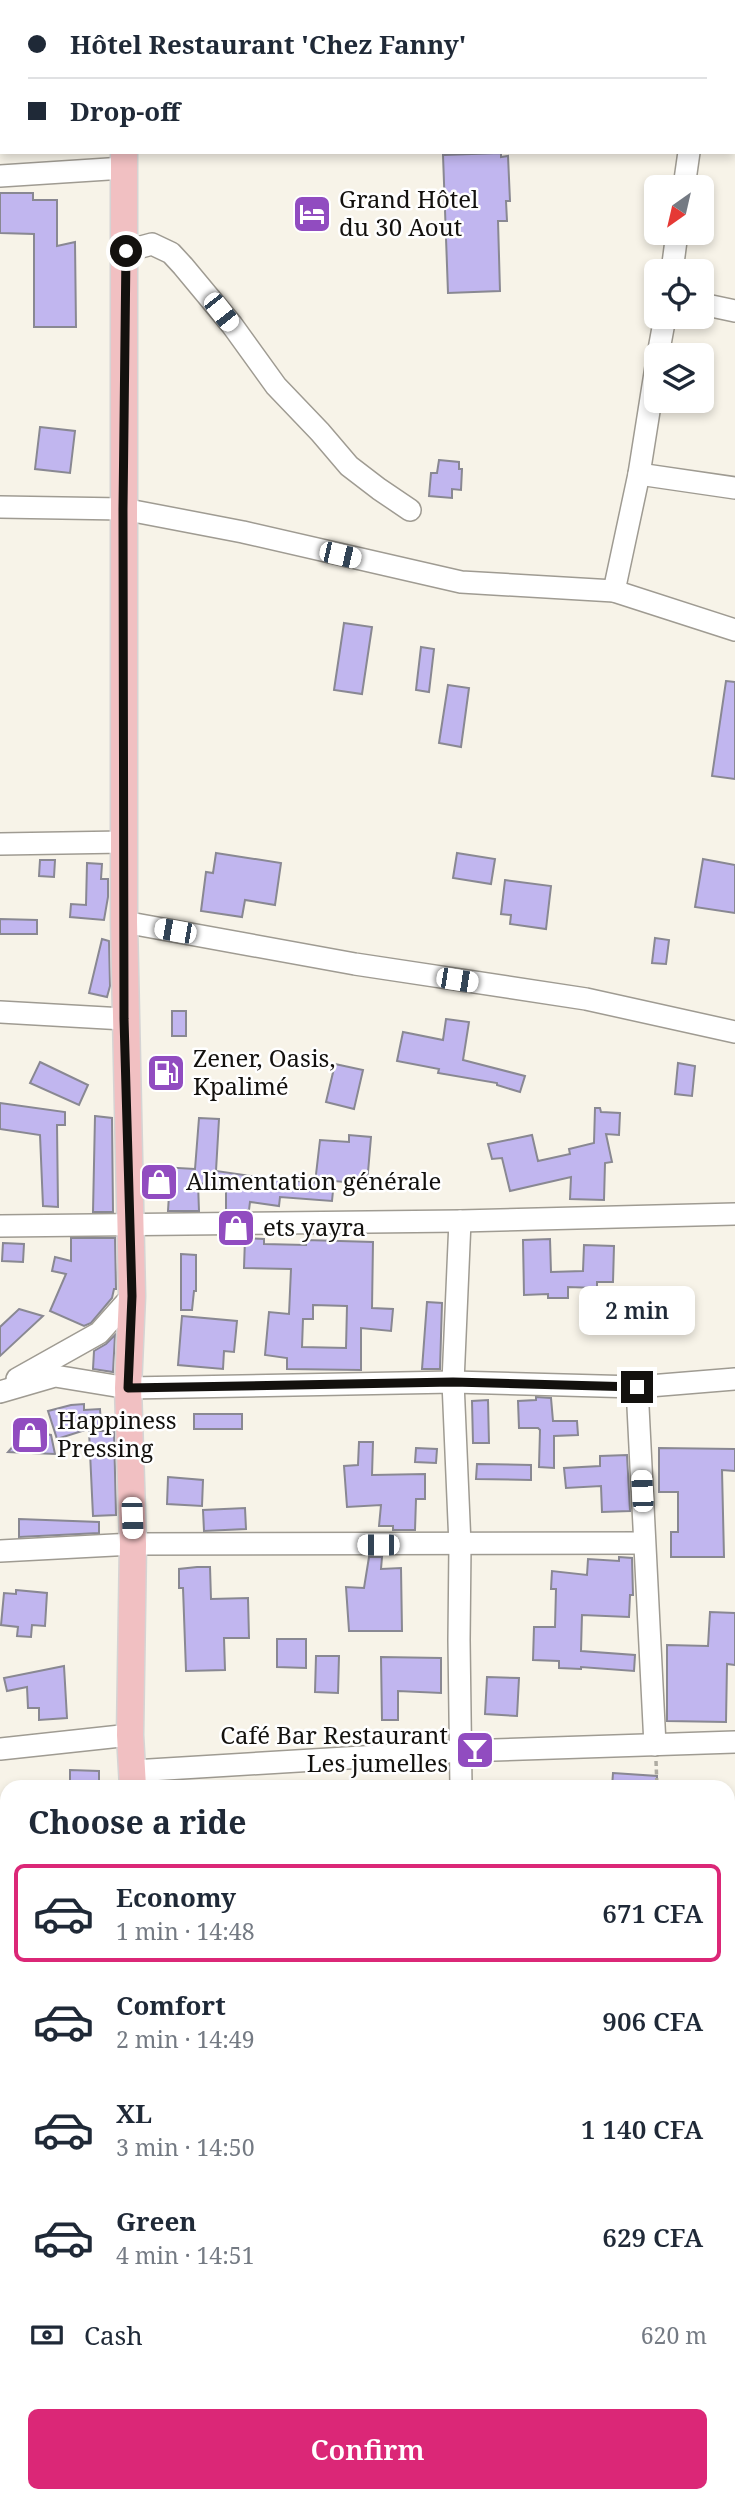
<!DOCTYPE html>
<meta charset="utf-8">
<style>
body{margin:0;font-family:"Noto Serif",serif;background:#f2f2f3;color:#1f2937;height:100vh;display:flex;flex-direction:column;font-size:26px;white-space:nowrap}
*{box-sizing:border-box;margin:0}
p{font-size:23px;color:#747a83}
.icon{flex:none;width:38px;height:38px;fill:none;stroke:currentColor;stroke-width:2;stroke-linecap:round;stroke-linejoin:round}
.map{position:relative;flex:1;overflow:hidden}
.panel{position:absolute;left:0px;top:1780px;width:735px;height:723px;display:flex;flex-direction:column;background:#fff;border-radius:21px 21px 0 0;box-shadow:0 4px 10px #0003}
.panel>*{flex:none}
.banner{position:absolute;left:0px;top:0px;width:735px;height:154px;box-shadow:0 4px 10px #0003;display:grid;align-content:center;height:154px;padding:0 28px;background:#fff}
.needle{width:46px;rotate:214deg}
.buttons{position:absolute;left:644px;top:175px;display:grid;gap:14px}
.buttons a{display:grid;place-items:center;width:70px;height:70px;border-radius:10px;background:#fff;box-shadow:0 4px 10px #0003;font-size:35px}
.end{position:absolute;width:32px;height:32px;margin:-16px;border:9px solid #13110e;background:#fff;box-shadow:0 0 0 4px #fff}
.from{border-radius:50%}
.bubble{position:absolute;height:49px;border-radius:10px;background:#fff;box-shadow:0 4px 10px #0003;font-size:23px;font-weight:600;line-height:49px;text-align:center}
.car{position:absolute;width:21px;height:42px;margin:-21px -10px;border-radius:9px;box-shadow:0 0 5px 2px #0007;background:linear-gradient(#fff 24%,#345 0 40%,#fff 0 76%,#345 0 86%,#fff 0)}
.banner b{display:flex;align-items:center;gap:24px;height:66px;font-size:26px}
.banner b+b{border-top:2px solid #e0e1e3}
.banner i{width:18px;height:18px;background:#1f2937}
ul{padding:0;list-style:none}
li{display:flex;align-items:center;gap:21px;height:98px;margin:0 14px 10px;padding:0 14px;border:4px solid transparent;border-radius:10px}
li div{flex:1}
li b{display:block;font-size:26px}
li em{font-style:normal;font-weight:600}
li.active{border-color:#db2777}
li>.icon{width:63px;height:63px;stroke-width:1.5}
h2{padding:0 28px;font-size:32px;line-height:84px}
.pay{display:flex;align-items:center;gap:18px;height:77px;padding:0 28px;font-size:26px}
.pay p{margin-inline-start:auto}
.primary-button{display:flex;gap:14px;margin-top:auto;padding:14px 28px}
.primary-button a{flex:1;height:80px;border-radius:10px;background:#db2777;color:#fff;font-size:28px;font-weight:600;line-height:80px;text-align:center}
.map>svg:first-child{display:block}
.building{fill:#c1b6ef;stroke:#898892;stroke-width:2;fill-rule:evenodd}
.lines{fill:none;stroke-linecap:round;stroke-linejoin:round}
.minor-casing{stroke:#9f9b92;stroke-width:24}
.major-casing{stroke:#d5d4d4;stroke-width:29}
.path{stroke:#aeaba2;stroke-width:3.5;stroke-dasharray:5 3.5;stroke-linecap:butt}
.minor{stroke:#fff;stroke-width:21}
.major{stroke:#f1c0c2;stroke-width:26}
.route{stroke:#13110e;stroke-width:9}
.labels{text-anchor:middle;stroke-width:5;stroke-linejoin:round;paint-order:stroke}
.poi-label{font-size:24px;fill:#13110e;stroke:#fff;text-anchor:start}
</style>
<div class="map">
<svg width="735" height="2501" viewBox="0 0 735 2501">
<rect width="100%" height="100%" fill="#f7f3e8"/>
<g class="building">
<path d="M501,153V157L508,156L510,201H506L507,221H498L500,291L448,293L443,155Z"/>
<path d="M0,193H33V200H57V246L75,242L76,327H34V234L0,233Z"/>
<path d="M40,427L75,431L70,473L35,469Z"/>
<path d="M439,460L459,462V469H462L461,490L452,489V498L429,496L431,473H437Z"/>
<path d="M344,623L372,627L362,694L334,690Z"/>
<path d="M421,647L434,649L429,692L416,690Z"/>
<path d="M726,681L735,682V779L712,776Z"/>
<path d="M448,685L469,688L461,747L439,743Z"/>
<path d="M216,853L281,863L275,905L245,900L242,917L201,911L206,872L213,873Z"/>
<path d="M457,853L495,859L491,884L453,878Z"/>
<path d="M703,859L735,865V913L695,907Z"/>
<path d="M40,860H55L54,877L39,876Z"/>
<path d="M87,863L102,864L101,879H108V897L104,920L70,917L71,904L86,905Z"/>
<path d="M505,880L551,886L546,929L510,924L511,915L501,914Z"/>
<path d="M0,919L37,920V934H0Z"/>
<path d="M655,938L669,940L666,964L652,963Z"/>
<path d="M102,939L109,941L110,986L107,997L89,993Z"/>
<rect x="172" y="1011" width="14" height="25"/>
<path d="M446,1019L469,1022L463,1060L525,1076L520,1092L497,1085V1083L438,1073L439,1069L397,1061L403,1032L443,1040Z"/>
<path d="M40,1062L88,1085L79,1105L30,1083Z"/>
<path d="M678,1063L695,1066L692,1096L675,1094Z"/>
<path d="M335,1064L363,1070L354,1109L326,1102Z"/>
<path d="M0,1103L65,1112V1125H57L58,1207L43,1206L40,1135L0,1129Z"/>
<path d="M595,1108H600L601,1112L620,1113L619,1135L606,1134L612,1162L605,1163L604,1200L570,1199L571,1177L510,1191L502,1158L492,1159L488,1144L532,1135L538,1161L570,1154L569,1149L594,1143Z"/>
<path d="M95,1116L112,1118L113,1212H93Z"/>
<path d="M199,1118L219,1119L216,1171L257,1177L315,1183L320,1140L349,1142V1135L371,1137L367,1184L334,1181L332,1201L280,1197L279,1206L250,1202L249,1210H226V1187L198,1183L199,1211H168L170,1179L160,1178L161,1167L195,1169Z"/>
<path d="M71,1238H115L116,1289H114L112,1298L91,1323L84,1326L50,1311L66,1274L52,1271L55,1257L71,1261Z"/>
<path d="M245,1238L264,1239V1244L306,1245V1240L373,1242L372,1308L393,1309L391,1331L361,1328V1370L287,1369V1358L265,1355L269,1312L289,1314L291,1269L244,1268ZM313,1305L347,1306L346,1348L302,1347L303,1319H313Z"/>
<path d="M550,1239L551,1272L583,1271L584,1245L614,1246L613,1282H597V1288L568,1287V1298H548V1294L524,1295L523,1240Z"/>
<path d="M3,1243L24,1244L23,1262L2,1261Z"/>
<path d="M181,1254L196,1255V1291H194L192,1310H181Z"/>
<path d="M427,1302L442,1303L440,1369H422Z"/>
<path d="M19,1309L43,1316L0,1356V1327Z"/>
<path d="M182,1316L237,1321L234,1352L224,1351L223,1369L178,1365Z"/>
<path d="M115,1335L113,1372L93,1369L94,1351L106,1344Z"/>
<path d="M536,1397L551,1398L553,1421H577L578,1435L554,1436V1468L539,1467L540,1430L538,1428H519L518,1401L536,1400Z"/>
<path d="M488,1400L489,1443H473L472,1401Z"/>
<path d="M84,1404V1410L100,1409L101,1425L57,1439L48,1411L71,1405Z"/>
<rect x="194" y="1414" width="48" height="15"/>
<path d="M26,1431L51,1435L55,1454L8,1452Z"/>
<path d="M89,1431H114L116,1515L93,1516Z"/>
<path d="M359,1442H373L372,1475L425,1474V1499H416L415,1530H393V1526H379L381,1505L347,1507L344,1466L358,1465Z"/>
<path d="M416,1448L437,1449L436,1463L415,1462Z"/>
<path d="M659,1448L735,1449V1471L722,1470L724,1557H671V1532H678V1492H659Z"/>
<path d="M627,1455L630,1511L602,1512L601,1486L566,1488L564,1468L600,1466V1456Z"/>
<path d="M477,1464L531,1465V1480L476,1479Z"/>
<path d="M168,1477L203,1480L202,1506L167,1504Z"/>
<path d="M245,1508L246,1529L204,1531L203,1510Z"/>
<path d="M19,1519L99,1522V1533L19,1537Z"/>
<path d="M369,1557H382L381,1569L401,1568L402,1631H349L346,1587L364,1588Z"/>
<path d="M619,1557L632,1558L633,1595H630L629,1617L582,1615L581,1651L635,1655L634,1671L581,1667V1669L559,1668V1661L533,1660L534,1627H555L556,1589H551L552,1571L587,1575L588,1559L619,1561Z"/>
<path d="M197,1567H210L211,1599L248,1598L249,1638H224L225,1670L186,1671L183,1588H179V1569Z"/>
<path d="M16,1590L47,1593L45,1626L32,1625L31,1637L17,1636L18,1627L1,1625L4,1593L16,1594Z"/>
<path d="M710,1612L735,1613V1665L727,1664L726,1722L667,1721V1645L708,1646Z"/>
<path d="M277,1639H306V1668L277,1667Z"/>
<path d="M316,1656H339L338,1693L315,1692Z"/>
<path d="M381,1657L441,1658V1693L398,1691V1720H382Z"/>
<path d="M64,1666L67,1718L39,1720V1708H28L27,1687L7,1691L4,1678Z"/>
<path d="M487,1677L519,1678L517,1716L485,1714Z"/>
<path d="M70,1770L99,1771V1787H70Z"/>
<path d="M613,1773L657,1776V1787H612Z"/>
</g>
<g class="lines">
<defs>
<g id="minor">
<path d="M713,2L714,0"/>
<path d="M733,133H735"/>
<path d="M0,176L124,168"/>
<path d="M684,187L689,152"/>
<path d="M126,251L152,244L171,253L183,266L232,325L276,386L320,432L349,466L379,489L410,510"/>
<path d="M672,271L677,233"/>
<path d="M702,304L735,311"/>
<path d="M658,355L665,317"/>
<path d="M639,474L735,488"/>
<path d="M0,507L123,509L243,532L461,582L614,591L735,630"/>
<path d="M614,591L639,474L656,367"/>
<path d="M0,844L124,842"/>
<path d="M124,922L355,964L586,999L735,1032"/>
<path d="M0,1012L124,1019"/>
<path d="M460,1221L453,1382L460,1545L459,1640L461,1787"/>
<path d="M0,1226L460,1221L735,1214"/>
<path d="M17,1379L99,1333L132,1296"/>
<path d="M637,1387L655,1745"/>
<path d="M0,1392L55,1376L128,1388L453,1382L637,1387L735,1379"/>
<path d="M0,1551L133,1544L644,1543"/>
<path d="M0,1749L130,1735"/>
<path d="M133,1771L462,1751L735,1742"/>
<path d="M0,1929L7,1928"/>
<path d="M728,2006H735"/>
<path d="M0,2109L7,2108"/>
<path d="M728,2398H735"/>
<path d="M677,2496V2501"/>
</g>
<g id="major">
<path d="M129,2L130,0"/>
<path d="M124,152V922L132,1296L128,1388L133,1544L130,1735L133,1787"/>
<path d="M134,2496V2501"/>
</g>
</defs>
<use href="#minor" class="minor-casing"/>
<use href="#major" class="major-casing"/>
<g class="path">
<path d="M656,1761L657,1787"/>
<path d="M0,2148L4,2128"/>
<path d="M728,2189L735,2190"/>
</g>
<use href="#minor" class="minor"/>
<use href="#major" class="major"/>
</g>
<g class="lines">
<path class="route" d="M126,251L123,509L124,1019L132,1296L128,1388L453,1382L637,1387"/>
</g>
<defs>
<symbol id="hotel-square" viewBox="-11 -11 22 22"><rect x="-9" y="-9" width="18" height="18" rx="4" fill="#914cc0" stroke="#fff"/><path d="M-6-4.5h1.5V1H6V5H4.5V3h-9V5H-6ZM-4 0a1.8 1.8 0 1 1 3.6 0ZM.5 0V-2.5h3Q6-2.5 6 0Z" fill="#fff"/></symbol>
<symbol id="fuel-square" viewBox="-11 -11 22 22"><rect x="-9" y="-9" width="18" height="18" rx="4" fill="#914cc0" stroke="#fff"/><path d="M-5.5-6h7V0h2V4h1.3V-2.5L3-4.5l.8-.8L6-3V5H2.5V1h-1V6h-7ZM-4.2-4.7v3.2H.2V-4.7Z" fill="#fff"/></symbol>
<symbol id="shop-square" viewBox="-11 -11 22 22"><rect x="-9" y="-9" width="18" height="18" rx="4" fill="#914cc0" stroke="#fff"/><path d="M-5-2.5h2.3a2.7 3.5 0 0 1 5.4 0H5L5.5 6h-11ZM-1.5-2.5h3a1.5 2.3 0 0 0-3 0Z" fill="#fff"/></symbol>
<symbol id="bar-square" viewBox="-11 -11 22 22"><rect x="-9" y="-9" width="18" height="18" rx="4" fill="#914cc0" stroke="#fff"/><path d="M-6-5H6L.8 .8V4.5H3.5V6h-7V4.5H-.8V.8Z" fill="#fff"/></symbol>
</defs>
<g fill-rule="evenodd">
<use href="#hotel-square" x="290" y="192" width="44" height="44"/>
<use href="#fuel-square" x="144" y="1051" width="44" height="44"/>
<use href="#shop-square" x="137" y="1160" width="44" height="44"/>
<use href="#shop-square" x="214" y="1206" width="44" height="44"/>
<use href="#shop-square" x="8" y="1413" width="44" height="44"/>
<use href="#bar-square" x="453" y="1728" width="44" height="44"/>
</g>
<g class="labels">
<g class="poi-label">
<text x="339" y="208">Grand Hôtel<tspan x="339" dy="28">du 30 Aout</tspan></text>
<text x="193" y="1067">Zener, Oasis,<tspan x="193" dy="28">Kpalimé</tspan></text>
<text x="186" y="1190">Alimentation générale</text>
<text x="263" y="1236">ets yayra</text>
<text x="57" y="1429">Happiness<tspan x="57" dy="28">Pressing</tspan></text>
<text x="448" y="1744" text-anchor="end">Café Bar Restaurant<tspan x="448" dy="28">Les jumelles</tspan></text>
</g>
</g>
</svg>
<div class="buttons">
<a><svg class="needle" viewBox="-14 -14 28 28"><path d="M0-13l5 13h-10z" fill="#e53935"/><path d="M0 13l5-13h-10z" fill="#747a83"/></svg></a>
<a><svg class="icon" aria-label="locate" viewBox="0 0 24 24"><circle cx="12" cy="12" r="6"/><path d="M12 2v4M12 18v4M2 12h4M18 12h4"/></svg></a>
<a><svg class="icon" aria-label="layers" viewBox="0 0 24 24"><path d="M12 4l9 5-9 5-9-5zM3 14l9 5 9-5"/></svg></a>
</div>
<i class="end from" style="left:126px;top:251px"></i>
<i class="end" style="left:637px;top:1387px"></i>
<div class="bubble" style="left:579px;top:1286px;width:116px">2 min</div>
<i class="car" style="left:221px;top:312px;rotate:142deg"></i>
<i class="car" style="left:340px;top:555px;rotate:103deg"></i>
<i class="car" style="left:175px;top:931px;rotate:280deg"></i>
<i class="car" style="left:457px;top:980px;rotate:99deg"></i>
<i class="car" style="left:642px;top:1491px;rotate:357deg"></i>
<i class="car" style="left:132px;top:1518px;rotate:178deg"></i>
<i class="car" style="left:378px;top:1545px;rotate:270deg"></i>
<div class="banner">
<b><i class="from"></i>Hôtel Restaurant 'Chez Fanny'</b>
<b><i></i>Drop-off</b>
</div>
<section class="panel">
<h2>Choose a ride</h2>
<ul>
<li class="active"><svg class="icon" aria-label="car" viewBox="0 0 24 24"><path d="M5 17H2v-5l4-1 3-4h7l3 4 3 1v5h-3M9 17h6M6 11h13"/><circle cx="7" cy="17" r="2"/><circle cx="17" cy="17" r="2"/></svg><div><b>Economy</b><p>1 min · 14:48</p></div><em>671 CFA</em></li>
<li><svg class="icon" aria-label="car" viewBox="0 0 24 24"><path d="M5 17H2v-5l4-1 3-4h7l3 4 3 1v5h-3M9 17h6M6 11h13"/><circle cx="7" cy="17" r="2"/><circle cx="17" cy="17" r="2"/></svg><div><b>Comfort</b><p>2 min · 14:49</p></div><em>906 CFA</em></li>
<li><svg class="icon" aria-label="car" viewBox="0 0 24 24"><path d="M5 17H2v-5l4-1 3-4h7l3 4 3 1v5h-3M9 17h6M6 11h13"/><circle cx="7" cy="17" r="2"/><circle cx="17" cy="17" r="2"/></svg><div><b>XL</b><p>3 min · 14:50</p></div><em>1 140 CFA</em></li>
<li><svg class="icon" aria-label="car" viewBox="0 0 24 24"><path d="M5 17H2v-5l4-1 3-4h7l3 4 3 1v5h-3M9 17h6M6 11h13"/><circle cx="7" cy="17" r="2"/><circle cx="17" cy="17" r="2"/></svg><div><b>Green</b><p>4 min · 14:51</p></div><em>629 CFA</em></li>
</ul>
<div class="pay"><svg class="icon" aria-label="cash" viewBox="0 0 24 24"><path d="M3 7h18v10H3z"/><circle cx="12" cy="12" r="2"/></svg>Cash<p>620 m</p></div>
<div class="primary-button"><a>Confirm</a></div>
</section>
</div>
